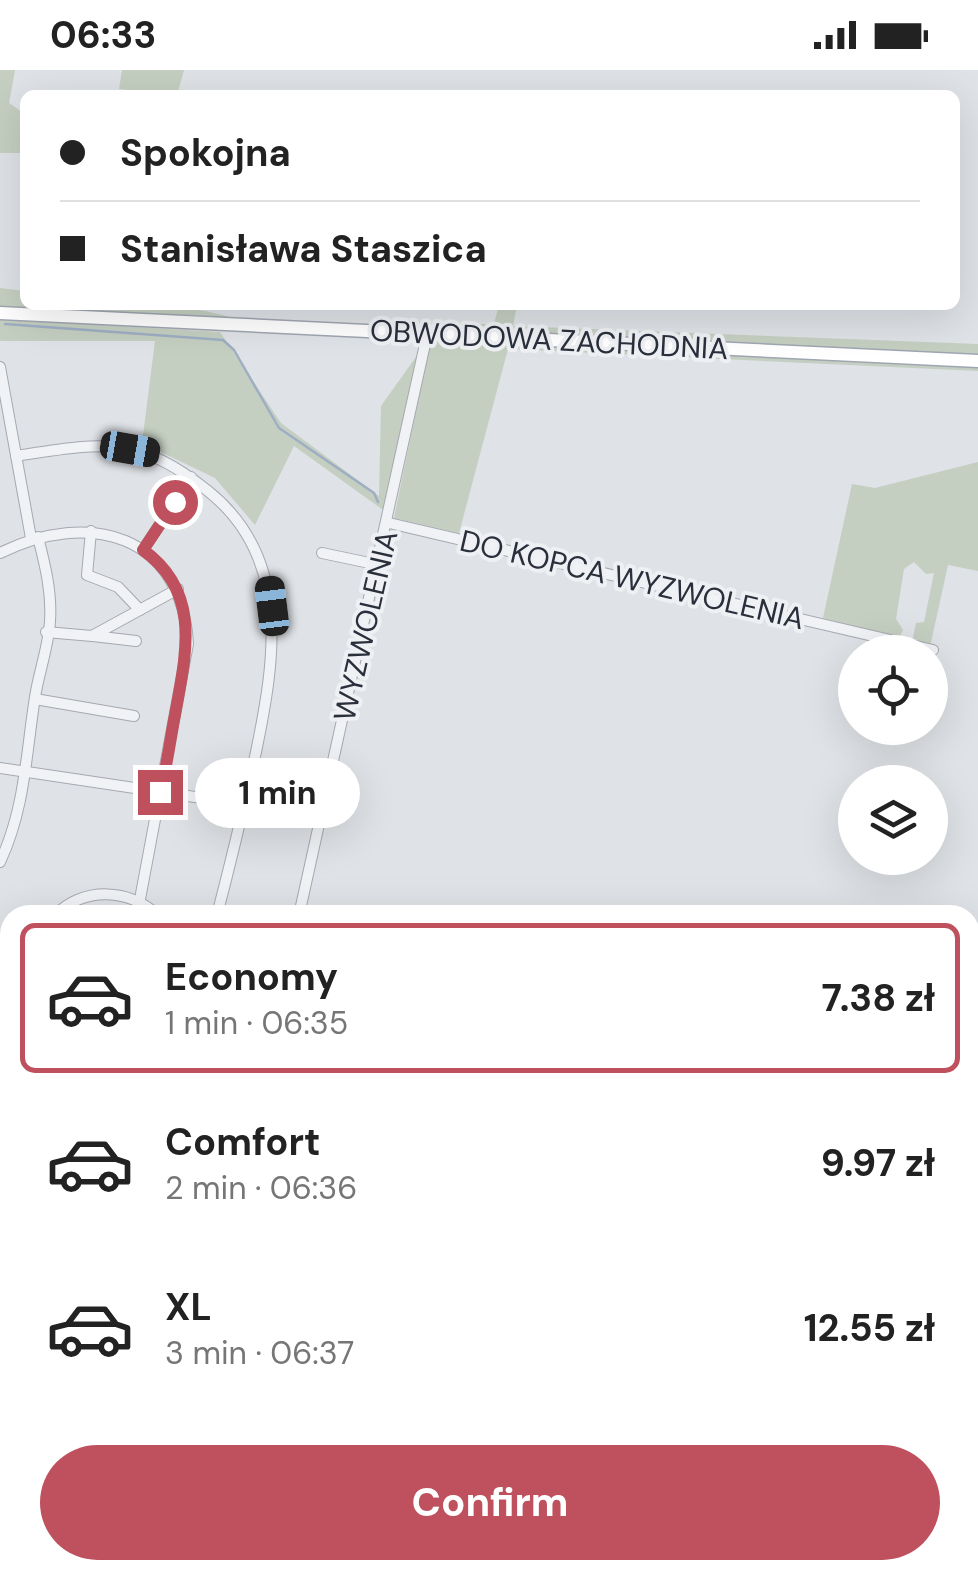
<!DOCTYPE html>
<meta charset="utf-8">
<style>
body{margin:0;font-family:"DM Sans",sans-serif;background:#f2f2f2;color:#222;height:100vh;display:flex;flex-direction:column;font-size:38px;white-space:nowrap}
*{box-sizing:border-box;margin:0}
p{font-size:32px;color:#767676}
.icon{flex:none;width:55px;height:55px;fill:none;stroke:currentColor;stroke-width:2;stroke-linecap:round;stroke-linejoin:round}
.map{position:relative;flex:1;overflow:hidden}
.panel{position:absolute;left:0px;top:835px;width:980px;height:675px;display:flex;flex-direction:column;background:#fff;border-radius:30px 30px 0 0;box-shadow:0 10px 40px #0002}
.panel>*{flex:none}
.top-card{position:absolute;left:20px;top:20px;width:940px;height:220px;border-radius:15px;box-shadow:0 10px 40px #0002;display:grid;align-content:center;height:220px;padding:0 40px;background:#fff}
.buttons{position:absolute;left:838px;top:565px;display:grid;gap:20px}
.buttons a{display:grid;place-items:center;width:110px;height:110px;border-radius:50%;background:#fff;box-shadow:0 10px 40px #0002;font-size:50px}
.end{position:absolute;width:45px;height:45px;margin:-22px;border:12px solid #be515d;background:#fff;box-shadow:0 0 0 5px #fff}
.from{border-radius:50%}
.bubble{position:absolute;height:70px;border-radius:35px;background:#fff;box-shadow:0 10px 40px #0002;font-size:32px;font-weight:700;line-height:70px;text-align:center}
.car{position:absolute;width:30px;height:60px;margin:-30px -15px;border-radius:12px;box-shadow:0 0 8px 2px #0007;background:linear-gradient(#222 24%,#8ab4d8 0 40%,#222 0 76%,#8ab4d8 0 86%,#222 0)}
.top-card b{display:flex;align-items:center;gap:35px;height:95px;font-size:38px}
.top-card b+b{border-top:2px solid #e0e0e0}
.top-card i{width:25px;height:25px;background:#222}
ul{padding:18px 0 0;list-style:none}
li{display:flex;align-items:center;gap:30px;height:150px;margin:0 20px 15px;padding:0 20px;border:5px solid transparent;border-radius:15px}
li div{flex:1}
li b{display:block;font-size:38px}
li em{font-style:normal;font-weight:700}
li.selected{border-color:#be515d}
li>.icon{width:90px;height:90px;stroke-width:1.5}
.primary-button{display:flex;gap:20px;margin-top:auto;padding:20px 40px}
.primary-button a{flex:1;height:115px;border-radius:60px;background:#be515d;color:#fff;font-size:40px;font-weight:700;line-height:115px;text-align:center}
.status{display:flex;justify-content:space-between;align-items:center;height:70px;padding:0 50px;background:#fff;direction:ltr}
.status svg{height:28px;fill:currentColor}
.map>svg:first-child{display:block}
.green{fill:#c4cfc1}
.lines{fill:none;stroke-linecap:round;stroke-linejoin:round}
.stream{stroke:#9eaec3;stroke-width:2.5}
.minor-casing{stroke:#a5a9b0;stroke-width:12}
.major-casing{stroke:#a0a6b1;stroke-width:15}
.minor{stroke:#f1f2f5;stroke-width:10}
.major{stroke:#fff;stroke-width:12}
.route{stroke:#be515d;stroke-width:12}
.labels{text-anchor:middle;stroke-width:8;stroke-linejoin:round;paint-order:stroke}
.street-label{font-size:30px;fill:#2a2f3c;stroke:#eef0f4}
</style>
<div class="status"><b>06:33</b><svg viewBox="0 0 49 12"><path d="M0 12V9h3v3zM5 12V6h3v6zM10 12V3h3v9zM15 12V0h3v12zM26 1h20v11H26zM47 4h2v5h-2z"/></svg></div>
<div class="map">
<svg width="978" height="1510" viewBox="0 0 978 1510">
<rect width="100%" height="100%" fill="#dfe2e6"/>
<g class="green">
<path d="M0,0H15L9,33L25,44V83H0Z"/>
<path d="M122,0H184L177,25L119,19Z"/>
<path d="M0,218L25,221V235C95,235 172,227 239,250L0,237Z"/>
<path d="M499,235H517L513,256L978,274V287L432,258L431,254H494Z"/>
<path d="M0,249L220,262L281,353L379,426L381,336L418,284L386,442L294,376L255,455L215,408L142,373L155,271H0Z"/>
<path d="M438,269L978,296V301L508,279L459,463L394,448L429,278Z"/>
<path d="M978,392V501L948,495L930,577L913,568L916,553L924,552L934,503L926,504L914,492L904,499L896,549L903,560L899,568L823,548L852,414L875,418Z"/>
</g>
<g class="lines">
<path class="stream" d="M5,254L223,270L234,280L279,358L374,423L378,432"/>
<defs>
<g id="minor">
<path d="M0,297L31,468"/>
<path d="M16,386C101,373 137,364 208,421C292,488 275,590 256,682C244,737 231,791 217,845"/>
<path d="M389,453L933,580"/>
<path d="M91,461L87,505L118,517L140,540"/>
<path d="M143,480L191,407"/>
<path d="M0,483C89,439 182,464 188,574L137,845"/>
<path d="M322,483L379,495"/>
<path d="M46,562L92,566L178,519"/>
<path d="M93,566L136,571"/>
<path d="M35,629L134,646"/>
<path d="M0,698L322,746"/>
<path d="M0,792C25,739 26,684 35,627C39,602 49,574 50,551C52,522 45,495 38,467"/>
<path d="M55,845C86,816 128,819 158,845"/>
<path d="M299,845L427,265"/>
<path d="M0,1034L10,924"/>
<path d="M0,1145L10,1146"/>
<path d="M0,1419L10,1421"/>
<path d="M970,1484L978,1487"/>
<path d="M44,1510L45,1500"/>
<path d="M118,1510L119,1500"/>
<path d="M259,1510L260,1500"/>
<path d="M494,1510L496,1500"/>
<path d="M566,1510L569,1500"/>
<path d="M599,1510L602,1500"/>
<path d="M634,1510L637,1500"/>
<path d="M726,1510L730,1500"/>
<path d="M786,1510L790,1500"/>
</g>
<path id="major" d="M0,243L978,291"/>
</defs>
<use href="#minor" class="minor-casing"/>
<use href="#major" class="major-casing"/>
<use href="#minor" class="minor"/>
<use href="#major" class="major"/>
</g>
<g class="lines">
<path class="route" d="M160,722C167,697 170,670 175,645C186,584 202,522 143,480L175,432"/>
</g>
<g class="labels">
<g class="street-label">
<text transform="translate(549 270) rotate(3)" y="10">OBWODOWA ZACHODNIA</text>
<text transform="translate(632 510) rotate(13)" y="10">DO KOPCA WYZWOLENIA</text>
<text transform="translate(366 556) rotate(-77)" y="10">WYZWOLENIA</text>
</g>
</g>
</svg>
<div class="buttons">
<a><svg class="icon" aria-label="locate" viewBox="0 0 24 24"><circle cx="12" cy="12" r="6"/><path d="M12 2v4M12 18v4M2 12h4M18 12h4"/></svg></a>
<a><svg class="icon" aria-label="layers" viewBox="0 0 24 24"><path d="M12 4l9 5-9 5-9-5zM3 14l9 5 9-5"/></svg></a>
</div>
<i class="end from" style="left:175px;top:432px"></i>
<i class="end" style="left:160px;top:722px"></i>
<div class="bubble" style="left:195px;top:688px;width:165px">1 min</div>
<i class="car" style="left:130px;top:379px;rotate:100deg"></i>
<i class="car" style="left:272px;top:536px;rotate:353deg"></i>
<div class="top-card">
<b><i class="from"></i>Spokojna</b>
<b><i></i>Stanisława Staszica</b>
</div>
<section class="panel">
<ul>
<li class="selected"><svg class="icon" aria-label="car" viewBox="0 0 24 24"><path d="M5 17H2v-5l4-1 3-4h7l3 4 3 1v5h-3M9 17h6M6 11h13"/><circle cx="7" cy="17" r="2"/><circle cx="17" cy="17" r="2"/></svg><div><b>Economy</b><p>1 min · 06:35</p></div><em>7.38 zł</em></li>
<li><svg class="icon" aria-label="car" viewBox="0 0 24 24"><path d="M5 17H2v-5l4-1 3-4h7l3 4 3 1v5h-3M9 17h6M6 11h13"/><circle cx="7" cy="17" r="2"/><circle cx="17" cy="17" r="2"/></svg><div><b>Comfort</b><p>2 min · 06:36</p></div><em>9.97 zł</em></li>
<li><svg class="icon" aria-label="car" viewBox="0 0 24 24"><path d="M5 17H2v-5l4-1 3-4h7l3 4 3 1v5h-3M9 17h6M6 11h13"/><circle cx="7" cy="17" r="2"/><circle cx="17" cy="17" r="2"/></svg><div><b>XL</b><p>3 min · 06:37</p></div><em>12.55 zł</em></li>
</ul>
<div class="primary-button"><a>Confirm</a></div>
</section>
</div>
